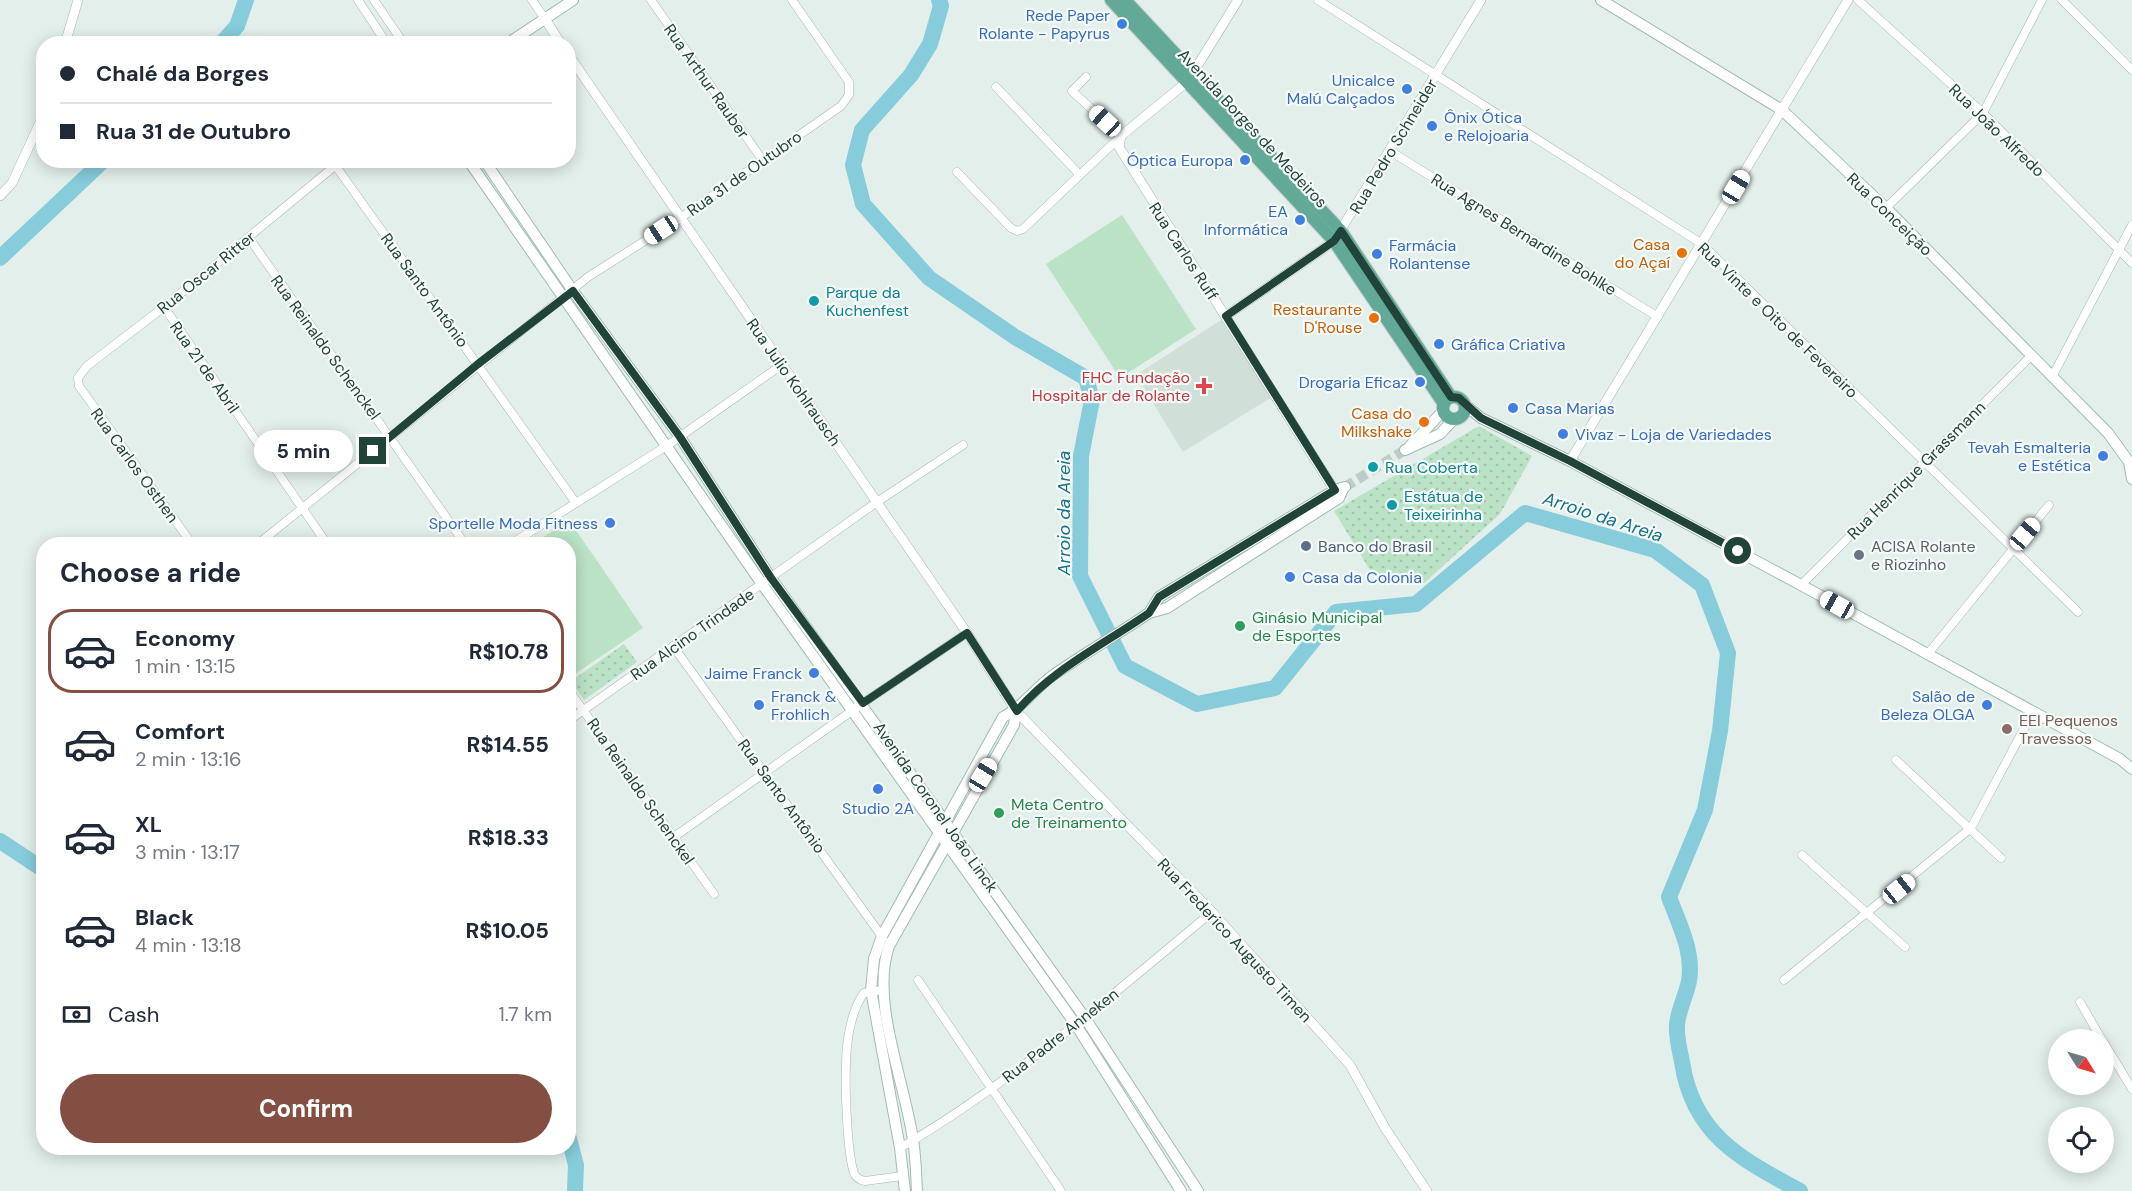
<!DOCTYPE html>
<meta charset="utf-8">
<style>
body{margin:0;font-family:"DM Sans",sans-serif;background:#f6f6f7;color:#1f2937;height:100vh;display:flex;flex-direction:column;font-size:22px;white-space:nowrap}
*{box-sizing:border-box;margin:0}
p{font-size:20px;color:#747a83}
.icon{flex:none;width:33px;height:33px;fill:none;stroke:currentColor;stroke-width:2;stroke-linecap:round;stroke-linejoin:round}
.map{position:relative;flex:1;overflow:hidden}
.panel{position:absolute;left:36px;top:537px;width:540px;height:618px;display:flex;flex-direction:column;background:#fff;border-radius:24px;box-shadow:0 3px 15px #0003}
.panel>*{flex:none}
.top-card{position:absolute;left:36px;top:36px;width:540px;height:132px;border-radius:24px;box-shadow:0 3px 15px #0003;display:grid;align-content:center;height:132px;padding:0 24px;background:#fff}
.needle{width:39px;rotate:127deg}
.tools{position:absolute;left:2048px;top:1029px;display:grid;gap:12px}
.tools a{display:grid;place-items:center;width:66px;height:66px;border-radius:50%;background:#fff;box-shadow:0 3px 15px #0003;font-size:30px}
.end{position:absolute;width:27px;height:27px;margin:-14px;border:8px solid #20433a;background:#fff;box-shadow:0 0 0 3px #fff}
.from{border-radius:50%}
.bubble{position:absolute;height:42px;border-radius:21px;background:#fff;box-shadow:0 3px 15px #0003;font-size:20px;font-weight:700;line-height:42px;text-align:center}
.car{position:absolute;width:18px;height:36px;margin:-18px -9px;border-radius:8px;box-shadow:0 0 4px 2px #0007;background:linear-gradient(#fff 24%,#345 0 40%,#fff 0 76%,#345 0 86%,#fff 0)}
.top-card b{display:flex;align-items:center;gap:21px;height:57px;font-size:22px}
.top-card b+b{border-top:2px solid #e0e1e3}
.top-card i{width:15px;height:15px;background:#1f2937}
ul{padding:0;list-style:none}
li{display:flex;align-items:center;gap:18px;height:84px;margin:0 12px 9px;padding:0 12px;border:3px solid transparent;border-radius:24px}
li div{flex:1}
li b{display:block;font-size:22px}
li em{font-style:normal;font-weight:700}
li.active{border-color:#844f43}
li>.icon{width:54px;height:54px;stroke-width:1.5}
h2{padding:0 24px;font-size:27px;line-height:72px}
.pay{display:flex;align-items:center;gap:15px;height:66px;padding:0 24px;font-size:22px}
.pay p{margin-inline-start:auto}
.cta{display:flex;gap:12px;margin-top:auto;padding:12px 24px}
.cta a{flex:1;height:69px;border-radius:36px;background:#844f43;color:#fff;font-size:24px;font-weight:700;line-height:69px;text-align:center}
.map>svg:first-child{display:block}
.built{fill:#d1dfd9}
.green{fill:url(#green-dots)}
.pitch{fill:#bae2c5}
.lines{fill:none;stroke-linecap:round;stroke-linejoin:round}
.river{stroke:#86ccda;stroke-width:16}
.secondary-tunnel{stroke:#bccdc7;stroke-width:10;stroke-dasharray:10 5;stroke-linecap:butt}
.minor-casing{stroke:#a5b8b2;stroke-width:9}
.tertiary-casing{stroke:#a5b8b2;stroke-width:10}
.secondary-casing{stroke:#a0bcb2;stroke-width:12}
.primary-casing{stroke:#c1cac8;stroke-width:14}
.minor{stroke:#fff;stroke-width:8}
.tertiary{stroke:#fff;stroke-width:9}
.secondary{stroke:#fff;stroke-width:10}
.primary{stroke:#63a998;stroke-width:12}
.route{stroke:#20433a;stroke-width:8}
.shop-dot{fill:#3f7fe0;stroke:#f5faf8;stroke-width:2}
.food-dot{fill:#e8710a;stroke:#f5faf8;stroke-width:2}
.culture-dot{fill:#0f9aa8;stroke:#f5faf8;stroke-width:2}
.health-dot{fill:#e0444e;stroke:#f5faf8;stroke-width:2}
.service-dot{fill:#5c6f8a;stroke:#f5faf8;stroke-width:2}
.worship-dot{fill:#6b7280;stroke:#f5faf8;stroke-width:2}
.leisure-dot{fill:#2e9e5b;stroke:#f5faf8;stroke-width:2}
.education-dot{fill:#8d6e63;stroke:#f5faf8;stroke-width:2}
.labels{text-anchor:middle;stroke-width:4.5;stroke-linejoin:round;paint-order:stroke}
.shop-label{font-size:16px;fill:#366cbe;stroke:#f5faf8;text-anchor:end}
.street-label{font-size:16px;fill:#20433a;stroke:#f5faf8}
.food-label{font-size:16px;fill:#c56008;stroke:#f5faf8;text-anchor:end}
.culture-label{font-size:16px;fill:#0d838f;stroke:#f5faf8;text-anchor:start}
.health-label{font-size:16px;fill:#be3a42;stroke:#f5faf8;text-anchor:end}
.service-label{font-size:16px;fill:#4e5e75;stroke:#f5faf8;text-anchor:start}
.worship-label{font-size:16px;fill:#5b616d;stroke:#f5faf8;text-anchor:start}
.leisure-label{font-size:16px;fill:#27864d;stroke:#f5faf8;text-anchor:start}
.education-label{font-size:16px;fill:#785e54;stroke:#f5faf8;text-anchor:start}
.water-label{font-size:18px;font-style:italic;fill:#137286;stroke:#f5faf8}
</style>
<div class="map">
<svg width="2132" height="1191" viewBox="0 0 2132 1191">
<defs>
<pattern id="green-dots" width="8" height="8" patternUnits="userSpaceOnUse" patternTransform="scale(1.5)"><rect width="8" height="8" fill="#bae2c5"/><path d="M2 2h.1M6 6h.1" fill="none" stroke="#a0c3aa" stroke-width="1.8" stroke-linecap="round"/></pattern>
</defs>
<rect width="100%" height="100%" fill="#e3efea"/>
<path class="built" d="M1221,320L1272,397L1183,452L1136,375Z"/>
<g class="green">
<path d="M1479,426L1532,456L1500,514L1423,584L1376,580L1334,511Z"/>
<path d="M624,644L637,662L584,700L571,681Z"/>
</g>
<g class="pitch">
<path d="M1122,215L1196,329L1120,378L1046,264Z"/>
<path d="M569,520L643,628L569,678L568,544H533Z"/>
</g>
<g class="lines">
<g class="river">
<path d="M939,0L941,6L930,44L911,75L862,130L853,165L863,204L929,278L1015,337L1086,378L1092,400L1081,456L1080,576L1125,666L1197,704L1275,688L1336,612L1416,604L1525,513L1655,550L1702,585L1728,653L1720,731L1705,810L1669,897C1679,924 1694,952 1689,981C1686,996 1678,1010 1677,1025C1676,1037 1680,1051 1682,1062C1693,1135 1741,1159 1800,1191"/>
<path d="M221,44L237,26L246,0"/>
<path d="M0,258L104,160"/>
<path d="M0,841L44,870"/>
<path d="M568,1135L576,1165L575,1191"/>
</g>
<path class="secondary-tunnel" d="M1345,487L1405,450"/>
<defs>
<g id="minor">
<path d="M358,0L387,44"/>
<path d="M374,0L404,44"/>
<path d="M532,0L545,19"/>
<path d="M651,0L763,161"/>
<path d="M1318,0L1702,244L2078,612"/>
<path d="M1858,0L1983,113L2132,263"/>
<path d="M2062,0L2132,70"/>
<path d="M996,87L1080,175"/>
<path d="M1390,151L1658,317"/>
<path d="M335,165L576,503"/>
<path d="M957,172L1011,228L1017,231L1023,229L1121,136L1072,91L1086,77"/>
<path d="M1886,208L1983,113L2042,0"/>
<path d="M249,238L465,544"/>
<path d="M164,307L327,544"/>
<path d="M2052,377L2132,225"/>
<path d="M192,544L79,386L78,378L87,366L164,307L342,160"/>
<path d="M258,544L588,277L679,219L841,106L849,95V82L792,0"/>
<path d="M511,544L668,445L783,364"/>
<path d="M1801,585L2031,356"/>
<path d="M673,646L883,938"/>
<path d="M1927,655L2049,505"/>
<path d="M568,689L714,894"/>
<path d="M568,721L877,502L963,445"/>
<path d="M1896,760L2001,858"/>
<path d="M674,837L863,703L967,633"/>
<path d="M1802,855L1905,947"/>
<path d="M918,980L1061,1191"/>
<path d="M1784,980L1971,828L2033,712"/>
<path d="M883,990L864,993C851,1010 846,1043 846,1065C845,1089 847,1152 854,1173C856,1178 859,1180 865,1181L902,1176"/>
<path d="M2080,1002L2102,1040"/>
<path d="M2103,1041L2132,1089"/>
<path d="M900,1148C1013,1082 1112,995 1212,912"/>
</g>
<g id="tertiary">
<path d="M1238,0L1188,81L1121,136L1119,147L1338,496"/>
<path d="M545,19L561,44"/>
<path d="M65,44L78,0"/>
<path d="M568,54L967,633L1016,711L1212,912L1350,1065L1385,1128L1427,1191"/>
<path d="M0,196L12,183L44,114"/>
<path d="M1226,316L1334,241L1481,0"/>
<path d="M1570,461L1848,0"/>
</g>
<g id="secondary">
<path d="M1601,0L1782,110L1886,208L2108,433L2129,462L2132,479"/>
<path d="M507,44L573,0"/>
<path d="M468,160L762,584L1076,1025L1181,1191"/>
<path d="M484,160L573,291L680,437L771,578L1085,1018L1198,1191"/>
<path d="M1464,404L1481,418L1570,461L1801,585L2120,759L2132,769"/>
<path d="M1410,446L1443,411"/>
<path d="M1405,450L1440,434L1454,419"/>
<path d="M1149,613L1159,597L1335,490L1345,487"/>
<path d="M905,1191L900,1148L871,990L874,959L882,936L1003,717C1023,707 1034,689 1052,676C1083,654 1117,635 1149,613L1167,608L1339,498L1343,489"/>
<path d="M917,1191C916,1174 916,1157 913,1140C905,1082 870,1001 889,946L1014,725L1016,711"/>
</g>
<g id="primary">
<path d="M1111,0L1334,241L1444,404"/>
<path d="M1125,0L1341,231L1451,397"/>
<circle cx="1454" cy="408" r="11"/>
</g>
</defs>
<use href="#minor" class="minor-casing"/>
<use href="#tertiary" class="tertiary-casing"/>
<use href="#secondary" class="secondary-casing"/>
<use href="#primary" class="primary-casing"/>
<use href="#minor" class="minor"/>
<use href="#tertiary" class="tertiary"/>
<use href="#secondary" class="secondary"/>
<use href="#primary" class="primary"/>
</g>
<g class="lines">
<path class="route" d="M373,451L478,364L573,291L680,437L771,578L863,703L967,633L1017,711C1053,669 1103,645 1149,613L1159,597L1335,490L1226,316L1334,241L1341,231L1451,397L1459,398L1481,418L1570,461L1738,551"/>
</g>
<g class="shop-dot">
<circle cx="1122" cy="24" r="6"/>
<circle cx="1407" cy="89" r="6"/>
<circle cx="1432" cy="126" r="6"/>
<circle cx="1245" cy="160" r="6"/>
<circle cx="1300" cy="220" r="6"/>
<circle cx="1377" cy="254" r="6"/>
<circle cx="1439" cy="344" r="6"/>
<circle cx="1420" cy="382" r="6"/>
<circle cx="1513" cy="408" r="6"/>
<circle cx="1563" cy="434" r="6"/>
<circle cx="2103" cy="456" r="6"/>
<circle cx="610" cy="523" r="6"/>
<circle cx="1290" cy="577" r="6"/>
<circle cx="814" cy="673" r="6"/>
<circle cx="759" cy="705" r="6"/>
<circle cx="1987" cy="705" r="6"/>
<circle cx="878" cy="789" r="6"/>
</g>
<g class="food-dot">
<circle cx="1682" cy="253" r="6"/>
<circle cx="1374" cy="318" r="6"/>
<circle cx="1424" cy="422" r="6"/>
</g>
<g class="culture-dot">
<circle cx="814" cy="301" r="6"/>
<circle cx="1373" cy="467" r="6"/>
<circle cx="1392" cy="505" r="6"/>
</g>
<path class="health-dot" d="M1201 377h6v6h6v6h-6v6h-6v-6h-6v-6h6z"/>
<circle class="service-dot" cx="1306" cy="546" r="6"/>
<circle class="worship-dot" cx="1859" cy="555" r="6"/>
<g class="leisure-dot">
<circle cx="1240" cy="626" r="6"/>
<circle cx="999" cy="813" r="6"/>
</g>
<circle class="education-dot" cx="2007" cy="729" r="6"/>
<g class="labels">
<g class="shop-label">
<text x="1110" y="21">Rede Paper<tspan x="1110" dy="18">Rolante - Papyrus</tspan></text>
<text x="1395" y="86">Unicalce<tspan x="1395" dy="18">Malú Calçados</tspan></text>
<text x="1444" y="123" text-anchor="start">Ônix Ótica<tspan x="1444" dy="18">e Relojoaria</tspan></text>
<text x="1233" y="166">Óptica Europa</text>
<text x="1288" y="217">EA<tspan x="1288" dy="18">Informática</tspan></text>
<text x="1389" y="251" text-anchor="start">Farmácia<tspan x="1389" dy="18">Rolantense</tspan></text>
<text x="1451" y="350" text-anchor="start">Gráfica Criativa</text>
<text x="1408" y="388">Drogaria Eficaz</text>
<text x="1525" y="414" text-anchor="start">Casa Marias</text>
<text x="1575" y="440" text-anchor="start">Vivaz - Loja de Variedades</text>
<text x="2091" y="453">Tevah Esmalteria<tspan x="2091" dy="18">e Estética</tspan></text>
<text x="598" y="529">Sportelle Moda Fitness</text>
<text x="1302" y="583" text-anchor="start">Casa da Colonia</text>
<text x="802" y="679">Jaime Franck</text>
<text x="771" y="702" text-anchor="start">Franck &amp;<tspan x="771" dy="18">Frohlich</tspan></text>
<text x="1975" y="702">Salão de<tspan x="1975" dy="18">Beleza OLGA</tspan></text>
<text x="878" y="814" text-anchor="middle">Studio 2A</text>
</g>
<g class="street-label">
<text transform="translate(707 81) rotate(55)" y="6">Rua Arthur Rauber</text>
<text transform="translate(1253 128) rotate(47)" y="6">Avenida Borges de Medeiros</text>
<text transform="translate(1997 130) rotate(44)" y="6">Rua João Alfredo</text>
<text transform="translate(1393 146) rotate(-59)" y="6">Rua Pedro Schneider</text>
<text transform="translate(744 173) rotate(-35)" y="6">Rua 31 de Outubro</text>
<text transform="translate(1890 214) rotate(44)" y="6">Rua Conceição</text>
<text transform="translate(1524 234) rotate(32)" y="6">Rua Agnes Bernardine Bohlke</text>
<text transform="translate(1184 251) rotate(57)" y="6">Rua Carlos Ruff</text>
<text transform="translate(206 272) rotate(-39)" y="6">Rua Oscar Ritter</text>
<text transform="translate(425 290) rotate(54)" y="6">Rua Santo Antônio</text>
<text transform="translate(1778 320) rotate(44)" y="6">Rua Vinte e Oito de Fevereiro</text>
<text transform="translate(326 347) rotate(54)" y="6">Rua Reinaldo Schenckel</text>
<text transform="translate(205 367) rotate(55)" y="6">Rua 21 de Abril</text>
<text transform="translate(794 382) rotate(55)" y="6">Rua Julio Kohlrausch</text>
<text transform="translate(135 465) rotate(54)" y="6">Rua Carlos Osthen</text>
<text transform="translate(1916 470) rotate(-45)" y="6">Rua Henrique Grassmann</text>
<text transform="translate(692 634) rotate(-35)" y="6">Rua Alcino Trindade</text>
<text transform="translate(641 791) rotate(55)" y="6">Rua Reinaldo Schenckel</text>
<text transform="translate(782 796) rotate(54)" y="6">Rua Santo Antônio</text>
<text transform="translate(936 807) rotate(55)" y="6">Avenida Coronel João Linck</text>
<text transform="translate(1235 940) rotate(47)" y="6">Rua Frederico Augusto Timen</text>
<text transform="translate(1060 1035) rotate(-38)" y="6">Rua Padre Anneken</text>
</g>
<g class="food-label">
<text x="1670" y="250">Casa<tspan x="1670" dy="18">do Açaí</tspan></text>
<text x="1362" y="315">Restaurante<tspan x="1362" dy="18">D'Rouse</tspan></text>
<text x="1412" y="419">Casa do<tspan x="1412" dy="18">Milkshake</tspan></text>
</g>
<g class="culture-label">
<text x="826" y="298">Parque da<tspan x="826" dy="18">Kuchenfest</tspan></text>
<text x="1385" y="473">Rua Coberta</text>
<text x="1404" y="502">Estátua de<tspan x="1404" dy="18">Teixeirinha</tspan></text>
</g>
<g class="health-label">
<text x="1190" y="383">FHC Fundação<tspan x="1190" dy="18">Hospitalar de Rolante</tspan></text>
</g>
<g class="service-label">
<text x="1318" y="552">Banco do Brasil</text>
</g>
<g class="worship-label">
<text x="1871" y="552">ACISA Rolante<tspan x="1871" dy="18">e Riozinho</tspan></text>
</g>
<g class="leisure-label">
<text x="1252" y="623">Ginásio Municipal<tspan x="1252" dy="18">de Esportes</tspan></text>
<text x="1011" y="810">Meta Centro<tspan x="1011" dy="18">de Treinamento</tspan></text>
</g>
<g class="education-label">
<text x="2019" y="726">EEI Pequenos<tspan x="2019" dy="18">Travessos</tspan></text>
</g>
<g class="water-label">
<text transform="translate(1064 513) rotate(-90)" y="6">Arroio da Areia</text>
<text transform="translate(1603 517) rotate(18)" y="6">Arroio da Areia</text>
</g>
</g>
</svg>
<div class="tools">
<a><svg class="needle" viewBox="-14 -14 28 28"><path d="M0-13l5 13h-10z" fill="#e53935"/><path d="M0 13l5-13h-10z" fill="#747a83"/></svg></a>
<a><svg class="icon" aria-label="locate" viewBox="0 0 24 24"><circle cx="12" cy="12" r="6"/><path d="M12 2v4M12 18v4M2 12h4M18 12h4"/></svg></a>
</div>
<i class="end from" style="left:1738px;top:551px"></i>
<i class="end" style="left:373px;top:451px"></i>
<div class="bubble" style="left:254px;top:430px;width:99px">5 min</div>
<i class="car" style="left:1105px;top:121px;rotate:313deg"></i>
<i class="car" style="left:1736px;top:187px;rotate:31deg"></i>
<i class="car" style="left:661px;top:230px;rotate:237deg"></i>
<i class="car" style="left:2025px;top:534px;rotate:40deg"></i>
<i class="car" style="left:1837px;top:605px;rotate:299deg"></i>
<i class="car" style="left:983px;top:775px;rotate:31deg"></i>
<i class="car" style="left:1899px;top:889px;rotate:51deg"></i>
<div class="top-card">
<b><i class="from"></i>Chalé da Borges</b>
<b><i></i>Rua 31 de Outubro</b>
</div>
<section class="panel">
<h2>Choose a ride</h2>
<ul>
<li class="active"><svg class="icon" aria-label="car" viewBox="0 0 24 24"><path d="M5 17H2v-5l4-1 3-4h7l3 4 3 1v5h-3M9 17h6M6 11h13"/><circle cx="7" cy="17" r="2"/><circle cx="17" cy="17" r="2"/></svg><div><b>Economy</b><p>1 min · 13:15</p></div><em>R$10.78</em></li>
<li><svg class="icon" aria-label="car" viewBox="0 0 24 24"><path d="M5 17H2v-5l4-1 3-4h7l3 4 3 1v5h-3M9 17h6M6 11h13"/><circle cx="7" cy="17" r="2"/><circle cx="17" cy="17" r="2"/></svg><div><b>Comfort</b><p>2 min · 13:16</p></div><em>R$14.55</em></li>
<li><svg class="icon" aria-label="car" viewBox="0 0 24 24"><path d="M5 17H2v-5l4-1 3-4h7l3 4 3 1v5h-3M9 17h6M6 11h13"/><circle cx="7" cy="17" r="2"/><circle cx="17" cy="17" r="2"/></svg><div><b>XL</b><p>3 min · 13:17</p></div><em>R$18.33</em></li>
<li><svg class="icon" aria-label="car" viewBox="0 0 24 24"><path d="M5 17H2v-5l4-1 3-4h7l3 4 3 1v5h-3M9 17h6M6 11h13"/><circle cx="7" cy="17" r="2"/><circle cx="17" cy="17" r="2"/></svg><div><b>Black</b><p>4 min · 13:18</p></div><em>R$10.05</em></li>
</ul>
<div class="pay"><svg class="icon" aria-label="cash" viewBox="0 0 24 24"><path d="M3 7h18v10H3z"/><circle cx="12" cy="12" r="2"/></svg>Cash<p>1.7 km</p></div>
<div class="cta"><a>Confirm</a></div>
</section>
</div>
